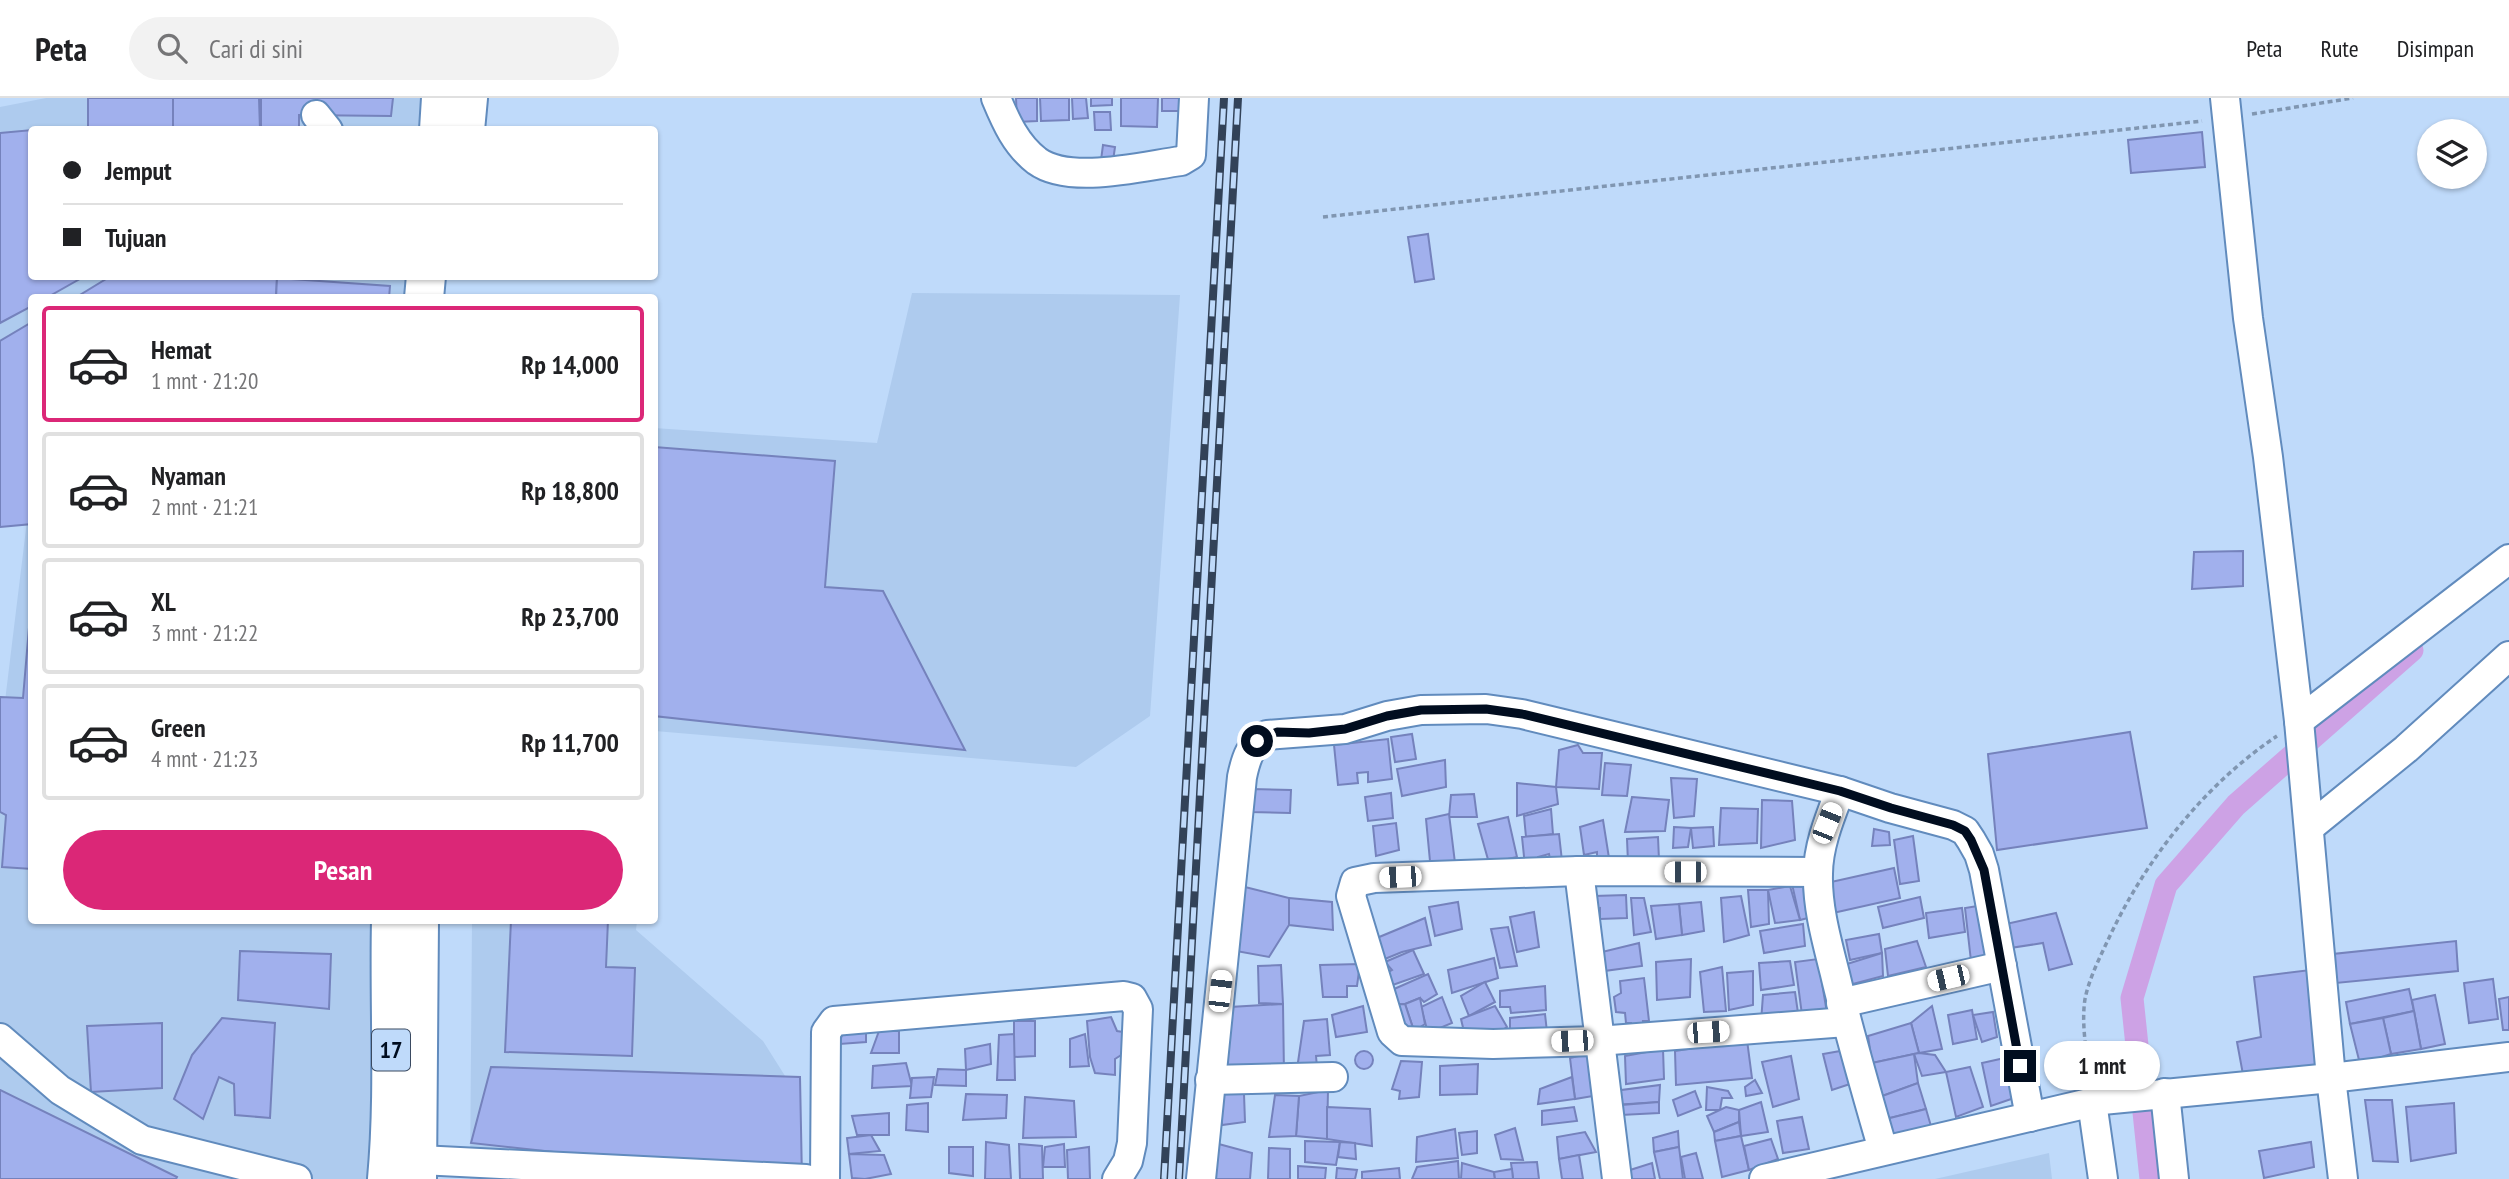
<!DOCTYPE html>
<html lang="id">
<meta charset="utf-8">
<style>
body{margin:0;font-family:"PT Sans Narrow",sans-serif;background:#f2f2f2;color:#202124;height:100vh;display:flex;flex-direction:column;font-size:26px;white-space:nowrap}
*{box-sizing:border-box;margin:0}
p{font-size:23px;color:#757577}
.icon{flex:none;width:38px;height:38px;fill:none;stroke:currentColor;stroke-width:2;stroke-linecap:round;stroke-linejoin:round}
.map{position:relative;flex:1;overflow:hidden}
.details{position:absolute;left:28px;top:196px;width:630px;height:630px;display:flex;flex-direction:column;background:#fff;border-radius:7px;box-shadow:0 2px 5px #0004}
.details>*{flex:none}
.banner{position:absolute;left:28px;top:28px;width:630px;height:154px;border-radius:7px;box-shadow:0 2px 5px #0004;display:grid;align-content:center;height:154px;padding:0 35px;background:#fff}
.buttons{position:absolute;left:2417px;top:21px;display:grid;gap:14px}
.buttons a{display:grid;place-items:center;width:70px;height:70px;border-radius:50%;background:#fff;box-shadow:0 2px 5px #0004;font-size:35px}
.end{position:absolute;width:32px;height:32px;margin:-16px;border:9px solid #010d1f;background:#fff;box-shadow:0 0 0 4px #fff}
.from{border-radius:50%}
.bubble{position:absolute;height:49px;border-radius:24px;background:#fff;box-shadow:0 2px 5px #0004;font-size:23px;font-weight:700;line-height:49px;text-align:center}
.car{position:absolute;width:21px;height:42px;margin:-21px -10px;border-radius:9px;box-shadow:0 0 5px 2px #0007;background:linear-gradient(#fff 24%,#345 0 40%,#fff 0 76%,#345 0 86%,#fff 0)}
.banner b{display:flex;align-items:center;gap:24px;height:66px;font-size:26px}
.banner b+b{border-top:2px solid #e0e0e0}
.banner i{width:18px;height:18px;background:#202124}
ul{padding:12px 0 0;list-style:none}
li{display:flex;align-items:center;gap:21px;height:116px;margin:0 14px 10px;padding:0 21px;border:4px solid #e0e0e0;border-radius:7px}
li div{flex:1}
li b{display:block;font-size:26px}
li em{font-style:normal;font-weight:700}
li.on{border-color:#db2777}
li>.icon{width:63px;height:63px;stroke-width:1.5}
.button{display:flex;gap:14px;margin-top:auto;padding:14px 35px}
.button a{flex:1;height:80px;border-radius:42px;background:#db2777;color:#fff;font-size:28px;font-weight:700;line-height:80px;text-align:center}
header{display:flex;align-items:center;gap:42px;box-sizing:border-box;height:98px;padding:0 35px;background:#fff;border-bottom:2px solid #e0e0e0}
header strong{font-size:33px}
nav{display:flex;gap:38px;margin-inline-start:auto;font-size:24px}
.search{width:490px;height:63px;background:#f2f2f2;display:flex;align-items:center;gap:18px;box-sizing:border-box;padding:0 24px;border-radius:38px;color:#757577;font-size:26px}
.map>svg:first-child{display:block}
.built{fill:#aecbee}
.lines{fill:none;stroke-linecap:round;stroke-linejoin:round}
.canal{stroke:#cda2e5;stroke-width:23}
.building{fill:#a1b0ed;stroke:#7582bc;stroke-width:2}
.minor-casing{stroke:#618bbd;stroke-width:32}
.highway-casing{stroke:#618bbd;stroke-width:42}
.path{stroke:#8096b1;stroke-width:3.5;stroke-dasharray:5 3.5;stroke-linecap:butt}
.minor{stroke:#fff;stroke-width:28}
.highway{stroke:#fff;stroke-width:38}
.rail-casing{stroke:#324258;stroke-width:8}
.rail{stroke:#bfdafa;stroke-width:5;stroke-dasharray:16;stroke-linecap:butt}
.route{stroke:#010d1f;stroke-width:9}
.labels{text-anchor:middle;stroke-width:7;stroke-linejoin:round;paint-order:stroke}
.shield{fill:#bfdafa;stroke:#3a4a61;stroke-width:2}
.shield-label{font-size:24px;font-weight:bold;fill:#010d1f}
</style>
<header>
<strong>Peta</strong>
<div class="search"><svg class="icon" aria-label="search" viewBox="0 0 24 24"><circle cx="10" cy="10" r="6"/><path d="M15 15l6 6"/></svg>Cari di sini</div>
<nav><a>Peta</a><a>Rute</a><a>Disimpan</a></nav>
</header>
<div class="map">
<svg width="2509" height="1081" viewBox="0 0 2509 1081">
<rect width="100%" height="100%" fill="#bfdafa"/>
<g class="built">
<path d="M46,0H440L439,31L32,32V178L433,179L432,199L32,200L31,353L0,352V9Z"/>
<path d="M912,195L1180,197L1150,618L1076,669L655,633L654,330L877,345Z"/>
<path d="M31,390L32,822L405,823L394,1081H0V644Z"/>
<path d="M472,823H637L636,832L763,943L792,989L801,1081H470Z"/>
<path d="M2049,1055L2052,1081H1935Z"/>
</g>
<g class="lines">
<path class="canal" d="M2151,1081L2132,900L2166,787L2236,707L2412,552"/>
</g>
<g class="building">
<rect x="88" y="0" width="85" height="32"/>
<path d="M173,0H259L260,32H173Z"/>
<path d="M261,0H393L391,18L299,17V32H261Z"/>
<path d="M1016,0H1037V23L1017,24Z"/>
<path d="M1040,0H1069V22L1041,23Z"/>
<path d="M1072,0H1086L1088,20L1073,21Z"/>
<path d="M1091,0H1112V7L1091,8Z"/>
<path d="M1121,0H1158L1157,29L1121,28Z"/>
<rect x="1162" y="0" width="22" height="13"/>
<path d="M1094,14H1110L1111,32H1095Z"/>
<path d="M32,32V178H85L46,200H32V208L0,225V35Z"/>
<path d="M2202,34L2205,69L2131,75L2128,42Z"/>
<path d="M1103,47L1115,49L1113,63L1101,62Z"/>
<path d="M1428,136L1434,181L1415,184L1408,139Z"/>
<path d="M111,178H277V180L276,200H75Z"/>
<path d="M277,180L390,188L389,200H276Z"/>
<path d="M32,224V426L0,429V243Z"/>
<path d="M654,349L835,363L825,489L883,493L965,652L654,618Z"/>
<path d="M2243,453V488L2192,491L2194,454Z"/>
<path d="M32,494V771L2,769L6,717L0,714V599L23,600Z"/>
<path d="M2130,634L2147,730L1997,752L1988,656Z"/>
<path d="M1412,636L1416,661L1395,664L1391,639Z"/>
<path d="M1388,641L1392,681L1368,684V674L1357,675L1358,685L1338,687L1334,647Z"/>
<path d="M1578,647L1583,655H1602L1599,691L1556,689L1559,652Z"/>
<path d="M1445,662L1446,689L1402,698L1397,671Z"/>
<path d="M1605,665L1631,667L1627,698L1602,697Z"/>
<path d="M1671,680L1697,681L1694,718L1674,720Z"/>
<path d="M1517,685L1556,689L1558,706L1517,718Z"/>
<path d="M1251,691L1291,692L1290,715L1250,714Z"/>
<path d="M1391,695L1393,720L1368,723L1365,699Z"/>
<path d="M1474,696L1477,719H1449L1451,697Z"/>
<path d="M1632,699L1669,702L1665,733L1625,734Z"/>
<path d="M1762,702L1792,703L1795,742L1761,750Z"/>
<path d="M1721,710L1758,711L1757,745L1719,747Z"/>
<path d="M1551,711L1553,736L1526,739L1524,718Z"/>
<path d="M1449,716L1455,765L1430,763L1426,721Z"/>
<path d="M1508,719L1517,759L1489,765L1478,726Z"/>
<path d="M1603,722L1609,760L1597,762V754L1584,757L1580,729Z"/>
<path d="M1396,725L1399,752L1376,758L1373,728Z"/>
<path d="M1674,729L1691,730L1688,749L1673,750Z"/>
<path d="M1713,729L1714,748L1693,750L1691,730Z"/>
<path d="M1874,731L1889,734L1890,747L1872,748Z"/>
<path d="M1559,736L1562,763L1551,765L1549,756L1538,759V766L1525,768L1522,739Z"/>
<path d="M1913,738L1919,783L1900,786L1894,742Z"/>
<path d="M1658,739L1659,762L1628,765L1627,741Z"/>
<path d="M1894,770L1900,800L1833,815L1831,784Z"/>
<path d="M1809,783L1816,818L1800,822L1792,786Z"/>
<path d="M1241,788L1289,800V827L1269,859L1236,853Z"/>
<path d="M1790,788L1800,822L1775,825L1768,792Z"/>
<path d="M1748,792H1768L1769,826L1751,829Z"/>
<path d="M1626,797L1627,820L1600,821V810L1593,812L1594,798Z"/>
<path d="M1741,798L1749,837L1724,844L1721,800Z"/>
<path d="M1920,799L1924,820L1883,830L1878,809Z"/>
<path d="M1289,800L1332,804L1333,832L1289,827Z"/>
<path d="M1631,800H1644L1651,834L1634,837Z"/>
<path d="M1458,804L1462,831L1435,838L1429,809Z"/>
<path d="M1701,804L1704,833L1682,837L1679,806Z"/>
<path d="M1679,806L1682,837L1656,841L1651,808Z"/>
<path d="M1984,807L1990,861L1971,863L1965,810Z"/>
<path d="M1962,810L1965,834L1929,840L1926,815Z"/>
<path d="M1534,814L1539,849L1517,854L1510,819Z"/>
<path d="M2056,815L2072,866L2049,872L2043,845L2010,850L2006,826Z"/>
<path d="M1425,820L1431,847L1402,854L1375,865L1372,842Z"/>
<path d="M511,822H608L606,869L635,870L632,958L505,954Z"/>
<path d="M1803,826L1805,848L1764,855L1760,833Z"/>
<path d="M1508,829L1517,868L1500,870L1491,831Z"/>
<path d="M1879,836L1882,855L1850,862L1846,842Z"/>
<path d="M1917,843L1926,869L1888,878L1885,851Z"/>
<path d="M2456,843L2458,873L2336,885L2333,856Z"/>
<path d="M1639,845L1642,868L1604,873L1602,854Z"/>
<path d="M1413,852L1424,876L1387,889L1381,878L1392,872L1385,864Z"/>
<path d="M240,853L331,856L329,911L238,902Z"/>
<path d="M1882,855L1883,878L1849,887L1847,866Z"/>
<path d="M1494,860L1498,880L1452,895L1448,872Z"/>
<path d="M1691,861L1690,899L1657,902L1656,864Z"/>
<path d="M1818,861L1827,915L1802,917L1795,864Z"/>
<path d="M1790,863L1794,887L1761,892L1759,865Z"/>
<path d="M1360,866L1357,888H1347V899H1323L1320,867Z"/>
<path d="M1281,867L1283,906L1259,905L1258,868Z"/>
<path d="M1722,869L1726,913L1704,914L1700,874Z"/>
<path d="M2310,872L2323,974L2244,982L2237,944L2261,939L2254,879Z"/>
<path d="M1753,873V907L1729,912L1727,875Z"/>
<path d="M1428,876L1437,896L1424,904L1420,900L1405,906L1386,907L1385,895Z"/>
<path d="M1644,880L1649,923H1643L1644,930H1631V925H1626L1625,915L1616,914L1614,899L1621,895L1620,883Z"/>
<path d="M2493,881L2498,921L2469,925L2464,885Z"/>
<path d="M1485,884L1495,904L1469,918L1461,898Z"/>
<path d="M1545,888L1546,912L1511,915L1510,909H1500V893Z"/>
<path d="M2409,891L2414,913L2350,926L2346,904Z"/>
<path d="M1795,894L1799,922L1761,924L1763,897Z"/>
<path d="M2435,897L2445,946L2421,951L2412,902Z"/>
<path d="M1442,899L1452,925L1428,935L1421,909Z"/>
<path d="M2509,899V932H2503L2499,901Z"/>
<path d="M1420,900L1425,926L1414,933L1405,906Z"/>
<path d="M1283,906L1284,976L1222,977L1230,909Z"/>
<path d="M1405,906L1414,933L1402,939L1386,907Z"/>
<path d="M1363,908L1367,934L1336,939L1332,917Z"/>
<path d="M1495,908L1507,929L1489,941L1465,938L1461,921Z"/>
<path d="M1932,908L1942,951L1919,955L1911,925Z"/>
<path d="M1972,912L1977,941L1953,946L1948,917Z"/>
<path d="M2414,913L2421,951L2391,956L2383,920Z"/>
<path d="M1993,914L1997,939L1982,944L1973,917Z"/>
<path d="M1545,916L1547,934L1510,936V920Z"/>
<path d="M1111,919L1117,933L1130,935L1129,952L1115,961V977L1095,975L1090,959L1087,923Z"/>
<path d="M222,920L275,925L270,1020L235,1017L234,986L219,979L203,1021L174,1001L192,957Z"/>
<path d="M2383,920L2391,956L2360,966L2350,926Z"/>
<path d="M1327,921L1330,957L1316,958L1317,969L1297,971L1304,923Z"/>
<path d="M1014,923H1035V958L1014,959Z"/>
<path d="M162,925V990L91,994L87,928Z"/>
<path d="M1911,925L1919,955L1872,965L1868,938Z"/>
<path d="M843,930L866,932V944L840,946Z"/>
<path d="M879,933H899V955H871Z"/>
<path d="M1014,936L1015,982H997L999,937Z"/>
<path d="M1085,936L1089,968L1070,969V941Z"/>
<path d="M1747,942L1752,980L1676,987L1675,953Z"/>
<path d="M990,946L991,966L966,972L965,951Z"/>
<path d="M1663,951L1664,981L1626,986L1625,958Z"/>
<path d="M1846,952L1853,985L1832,992L1823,956Z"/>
<circle cx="1364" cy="962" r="9"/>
<path d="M1595,954L1599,997L1575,1001L1570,960Z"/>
<path d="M1919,955L1935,957L1946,974L1922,978L1914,956Z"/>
<path d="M1914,956L1918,985L1874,1001L1872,965Z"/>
<path d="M1791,958L1799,1001L1773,1009L1762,964Z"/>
<path d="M2009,959L2017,999L1991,1008L1982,965Z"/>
<path d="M1401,963L1422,964L1419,999L1399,1001L1400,993L1392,991Z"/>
<path d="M906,965L912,988L872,990L873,968Z"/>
<path d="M1478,966L1477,996L1440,997V968Z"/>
<path d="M491,969L800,979L802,1081L471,1045Z"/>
<path d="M1970,969L1983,1009L1956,1019L1946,974Z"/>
<path d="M938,971L966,972V988L935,987Z"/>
<path d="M934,979L931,999L910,1000L912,980Z"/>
<path d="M1572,979L1575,1001L1538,1006L1540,991Z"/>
<path d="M1755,982L1762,995L1746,998L1745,989Z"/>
<path d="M1918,985L1926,1011L1890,1020L1874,1001Z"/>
<path d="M1660,987L1659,1004L1614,1007V993Z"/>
<path d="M1707,989L1728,993L1732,1000H1722L1720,1012H1706Z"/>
<path d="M0,992L177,1079L176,1081H0Z"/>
<path d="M1328,992L1327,1041L1296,1038L1299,998Z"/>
<path d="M1695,993L1701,1009L1678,1018L1673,1002Z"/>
<path d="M966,996L1007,997L1006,1020L963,1022Z"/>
<path d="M1220,996H1244L1245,1024L1222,1027Z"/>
<path d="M1275,997L1299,998L1296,1038L1269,1039Z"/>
<path d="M1025,999L1074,1003L1076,1039L1023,1040Z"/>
<path d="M2365,1002H2392L2398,1064L2373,1063Z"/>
<path d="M1659,1004V1015L1621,1017V1007Z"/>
<path d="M1761,1004L1768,1034L1741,1038L1739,1012Z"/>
<path d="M928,1005V1034L906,1032L907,1007Z"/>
<path d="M2454,1005L2456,1055L2411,1063L2406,1009Z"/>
<path d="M1327,1009L1370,1011L1372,1048L1327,1041Z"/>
<path d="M1574,1009L1577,1023L1542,1027V1013Z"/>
<path d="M1726,1009L1739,1012V1024L1714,1034L1707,1018Z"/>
<path d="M1926,1011L1933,1035L1890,1039V1020Z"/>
<path d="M889,1015V1037H857L852,1018Z"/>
<path d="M1802,1019L1809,1051L1783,1055L1777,1023Z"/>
<path d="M1739,1024L1741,1038L1715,1043L1714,1034Z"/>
<path d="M1515,1030L1523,1062L1501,1061L1495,1037Z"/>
<path d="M1455,1031L1458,1060L1416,1064L1417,1039Z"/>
<path d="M1477,1033V1055L1462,1057L1459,1035Z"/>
<path d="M1678,1033L1679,1049L1654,1054L1653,1040Z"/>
<path d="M1585,1034L1596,1054L1559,1061L1557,1039Z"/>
<path d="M871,1037L880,1053L849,1056L847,1040Z"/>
<path d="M1741,1038L1749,1072L1722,1079L1715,1043Z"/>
<path d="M1771,1041L1778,1061L1749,1072L1744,1048Z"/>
<path d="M1305,1043L1340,1044L1336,1067L1305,1064Z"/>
<path d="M986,1044L1009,1047L1011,1081H985Z"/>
<path d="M1340,1044L1355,1045L1356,1061L1338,1059Z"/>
<path d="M2311,1044L2314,1069L2264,1080L2259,1053Z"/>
<path d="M1215,1045L1252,1055L1250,1081H1209Z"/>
<path d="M1019,1046L1042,1048L1043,1081H1020Z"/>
<path d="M1064,1046L1065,1069H1043L1045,1049Z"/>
<path d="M949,1049H973V1078L949,1075Z"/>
<path d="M1089,1049L1090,1081H1068L1067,1052Z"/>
<path d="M1679,1049L1683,1081H1660L1654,1054Z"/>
<path d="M1269,1050L1290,1051V1081H1268Z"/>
<path d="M1696,1055L1703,1081H1685L1681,1059Z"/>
<path d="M849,1056L884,1057L891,1076L865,1081L852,1080Z"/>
<path d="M1579,1057L1583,1081H1562L1559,1061Z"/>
<path d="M1458,1063L1459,1081H1412L1417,1069Z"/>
<path d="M1537,1064L1539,1081H1513L1511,1065Z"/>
<path d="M1462,1065L1494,1074L1495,1081H1461Z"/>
<path d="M1652,1065L1655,1081H1630L1627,1073Z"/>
<path d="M1298,1068L1326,1070L1325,1081H1298Z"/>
<path d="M1337,1070L1357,1072L1355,1081H1336Z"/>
<path d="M1399,1070L1400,1081H1362V1074Z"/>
<path d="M1512,1071L1513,1081H1495L1494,1074Z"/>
</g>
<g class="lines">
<defs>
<g id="minor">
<path d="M996,0C1006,24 1016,47 1037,63C1070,87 1143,68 1181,63L1191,57L1194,0"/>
<path d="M2225,0L2248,220L2268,359L2299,623L2331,980L2343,1081"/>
<path d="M316,17L328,32"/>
<path d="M2299,623L2509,461"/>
<path d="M1840,693C1830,719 1818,748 1818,776C1817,809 1827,844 1835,876C1849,935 1866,993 1883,1052"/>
<path d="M2310,729L2406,651L2509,558"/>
<path d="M1579,773L1617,1081"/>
<path d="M1817,774L1579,773L1374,780L1355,784L1351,798L1392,934L1402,943L1493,946L1598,943L1846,924"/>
<path d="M1841,905L2002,868"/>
<path d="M0,940L60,992L142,1042L297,1081"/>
<path d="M1210,982L1333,979"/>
<path d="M2165,995L2174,1081"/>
<path d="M2092,1004L2103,1081"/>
<path d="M400,1061L806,1081"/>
<path d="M825,1081L826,934L834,923L1124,898L1132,900L1138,911L1132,1045L1128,1063L1117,1081"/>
<path d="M1201,1081L1242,679C1246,660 1250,647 1267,637L1345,631L1387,618L1421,612L1486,611L1522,616L1840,693L1890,710L1953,727L1965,733L1971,742L1979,756L1984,772L2030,1019"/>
<path d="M1764,1081L2102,1002L2331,980L2509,959"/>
</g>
<g id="highway">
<path d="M439,32L441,0"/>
<path d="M465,32L468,0"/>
<path d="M424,200L426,178"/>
<path d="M387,1081C395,995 389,909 391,822"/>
<path d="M417,1081L419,822"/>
</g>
</defs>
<use href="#minor" class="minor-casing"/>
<use href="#highway" class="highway-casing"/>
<g class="path">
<path d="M2252,16L2353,0"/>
<path d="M1323,119L2202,23"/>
<path d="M2090,981C2087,956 2081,927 2085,901C2089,881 2099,861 2108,842C2145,762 2204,687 2277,638"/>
</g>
<use href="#minor" class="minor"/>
<use href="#highway" class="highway"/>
<defs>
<g id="rail">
<path d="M1164,1081L1224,0"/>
<path d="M1179,1081L1238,0"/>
</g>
</defs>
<use href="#rail" class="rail-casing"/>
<use href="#rail" class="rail"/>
</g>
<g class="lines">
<path class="route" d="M1257,643L1277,634L1309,635L1345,631L1387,618L1421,612L1486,611L1522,616L1840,693L1891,710L1953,727L1965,733L1971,742L1984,772L2020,968"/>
</g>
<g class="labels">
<rect class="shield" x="372" y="931.5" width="38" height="41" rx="5"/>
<g class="shield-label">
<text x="391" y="960">17</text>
</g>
</g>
</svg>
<div class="buttons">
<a><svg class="icon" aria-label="layers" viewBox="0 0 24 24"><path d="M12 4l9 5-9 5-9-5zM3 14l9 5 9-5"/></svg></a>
</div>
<i class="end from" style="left:1257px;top:643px"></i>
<i class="end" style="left:2020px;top:968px"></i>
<div class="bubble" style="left:2044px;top:943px;width:116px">1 mnt</div>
<i class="car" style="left:1827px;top:725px;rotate:22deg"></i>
<i class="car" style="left:1685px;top:774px;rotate:270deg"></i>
<i class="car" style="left:1400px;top:779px;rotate:268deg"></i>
<i class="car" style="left:1948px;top:880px;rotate:257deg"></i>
<i class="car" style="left:1220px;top:893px;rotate:7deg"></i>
<i class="car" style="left:1708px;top:934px;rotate:86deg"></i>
<i class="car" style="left:1572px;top:943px;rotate:268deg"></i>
<div class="banner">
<b><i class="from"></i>Jemput</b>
<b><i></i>Tujuan</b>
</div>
<section class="details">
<ul>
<li class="on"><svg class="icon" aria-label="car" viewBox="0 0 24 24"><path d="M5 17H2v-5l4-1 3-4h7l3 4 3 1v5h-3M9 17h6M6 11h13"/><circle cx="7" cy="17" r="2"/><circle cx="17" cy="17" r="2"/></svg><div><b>Hemat</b><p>1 mnt · 21:20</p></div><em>Rp 14,000</em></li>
<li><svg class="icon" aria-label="car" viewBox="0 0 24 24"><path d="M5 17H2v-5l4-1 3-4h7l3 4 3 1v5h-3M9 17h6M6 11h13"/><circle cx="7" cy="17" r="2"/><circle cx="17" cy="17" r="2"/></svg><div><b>Nyaman</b><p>2 mnt · 21:21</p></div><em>Rp 18,800</em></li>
<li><svg class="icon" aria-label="car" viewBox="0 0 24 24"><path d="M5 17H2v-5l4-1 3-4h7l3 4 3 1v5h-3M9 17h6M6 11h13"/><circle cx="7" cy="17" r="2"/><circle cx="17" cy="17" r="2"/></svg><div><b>XL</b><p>3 mnt · 21:22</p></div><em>Rp 23,700</em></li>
<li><svg class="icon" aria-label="car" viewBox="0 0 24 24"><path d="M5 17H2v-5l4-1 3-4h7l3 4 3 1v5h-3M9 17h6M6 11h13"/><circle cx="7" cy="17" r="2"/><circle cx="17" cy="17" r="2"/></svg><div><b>Green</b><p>4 mnt · 21:23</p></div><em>Rp 11,700</em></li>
</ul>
<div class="button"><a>Pesan</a></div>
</section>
</div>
